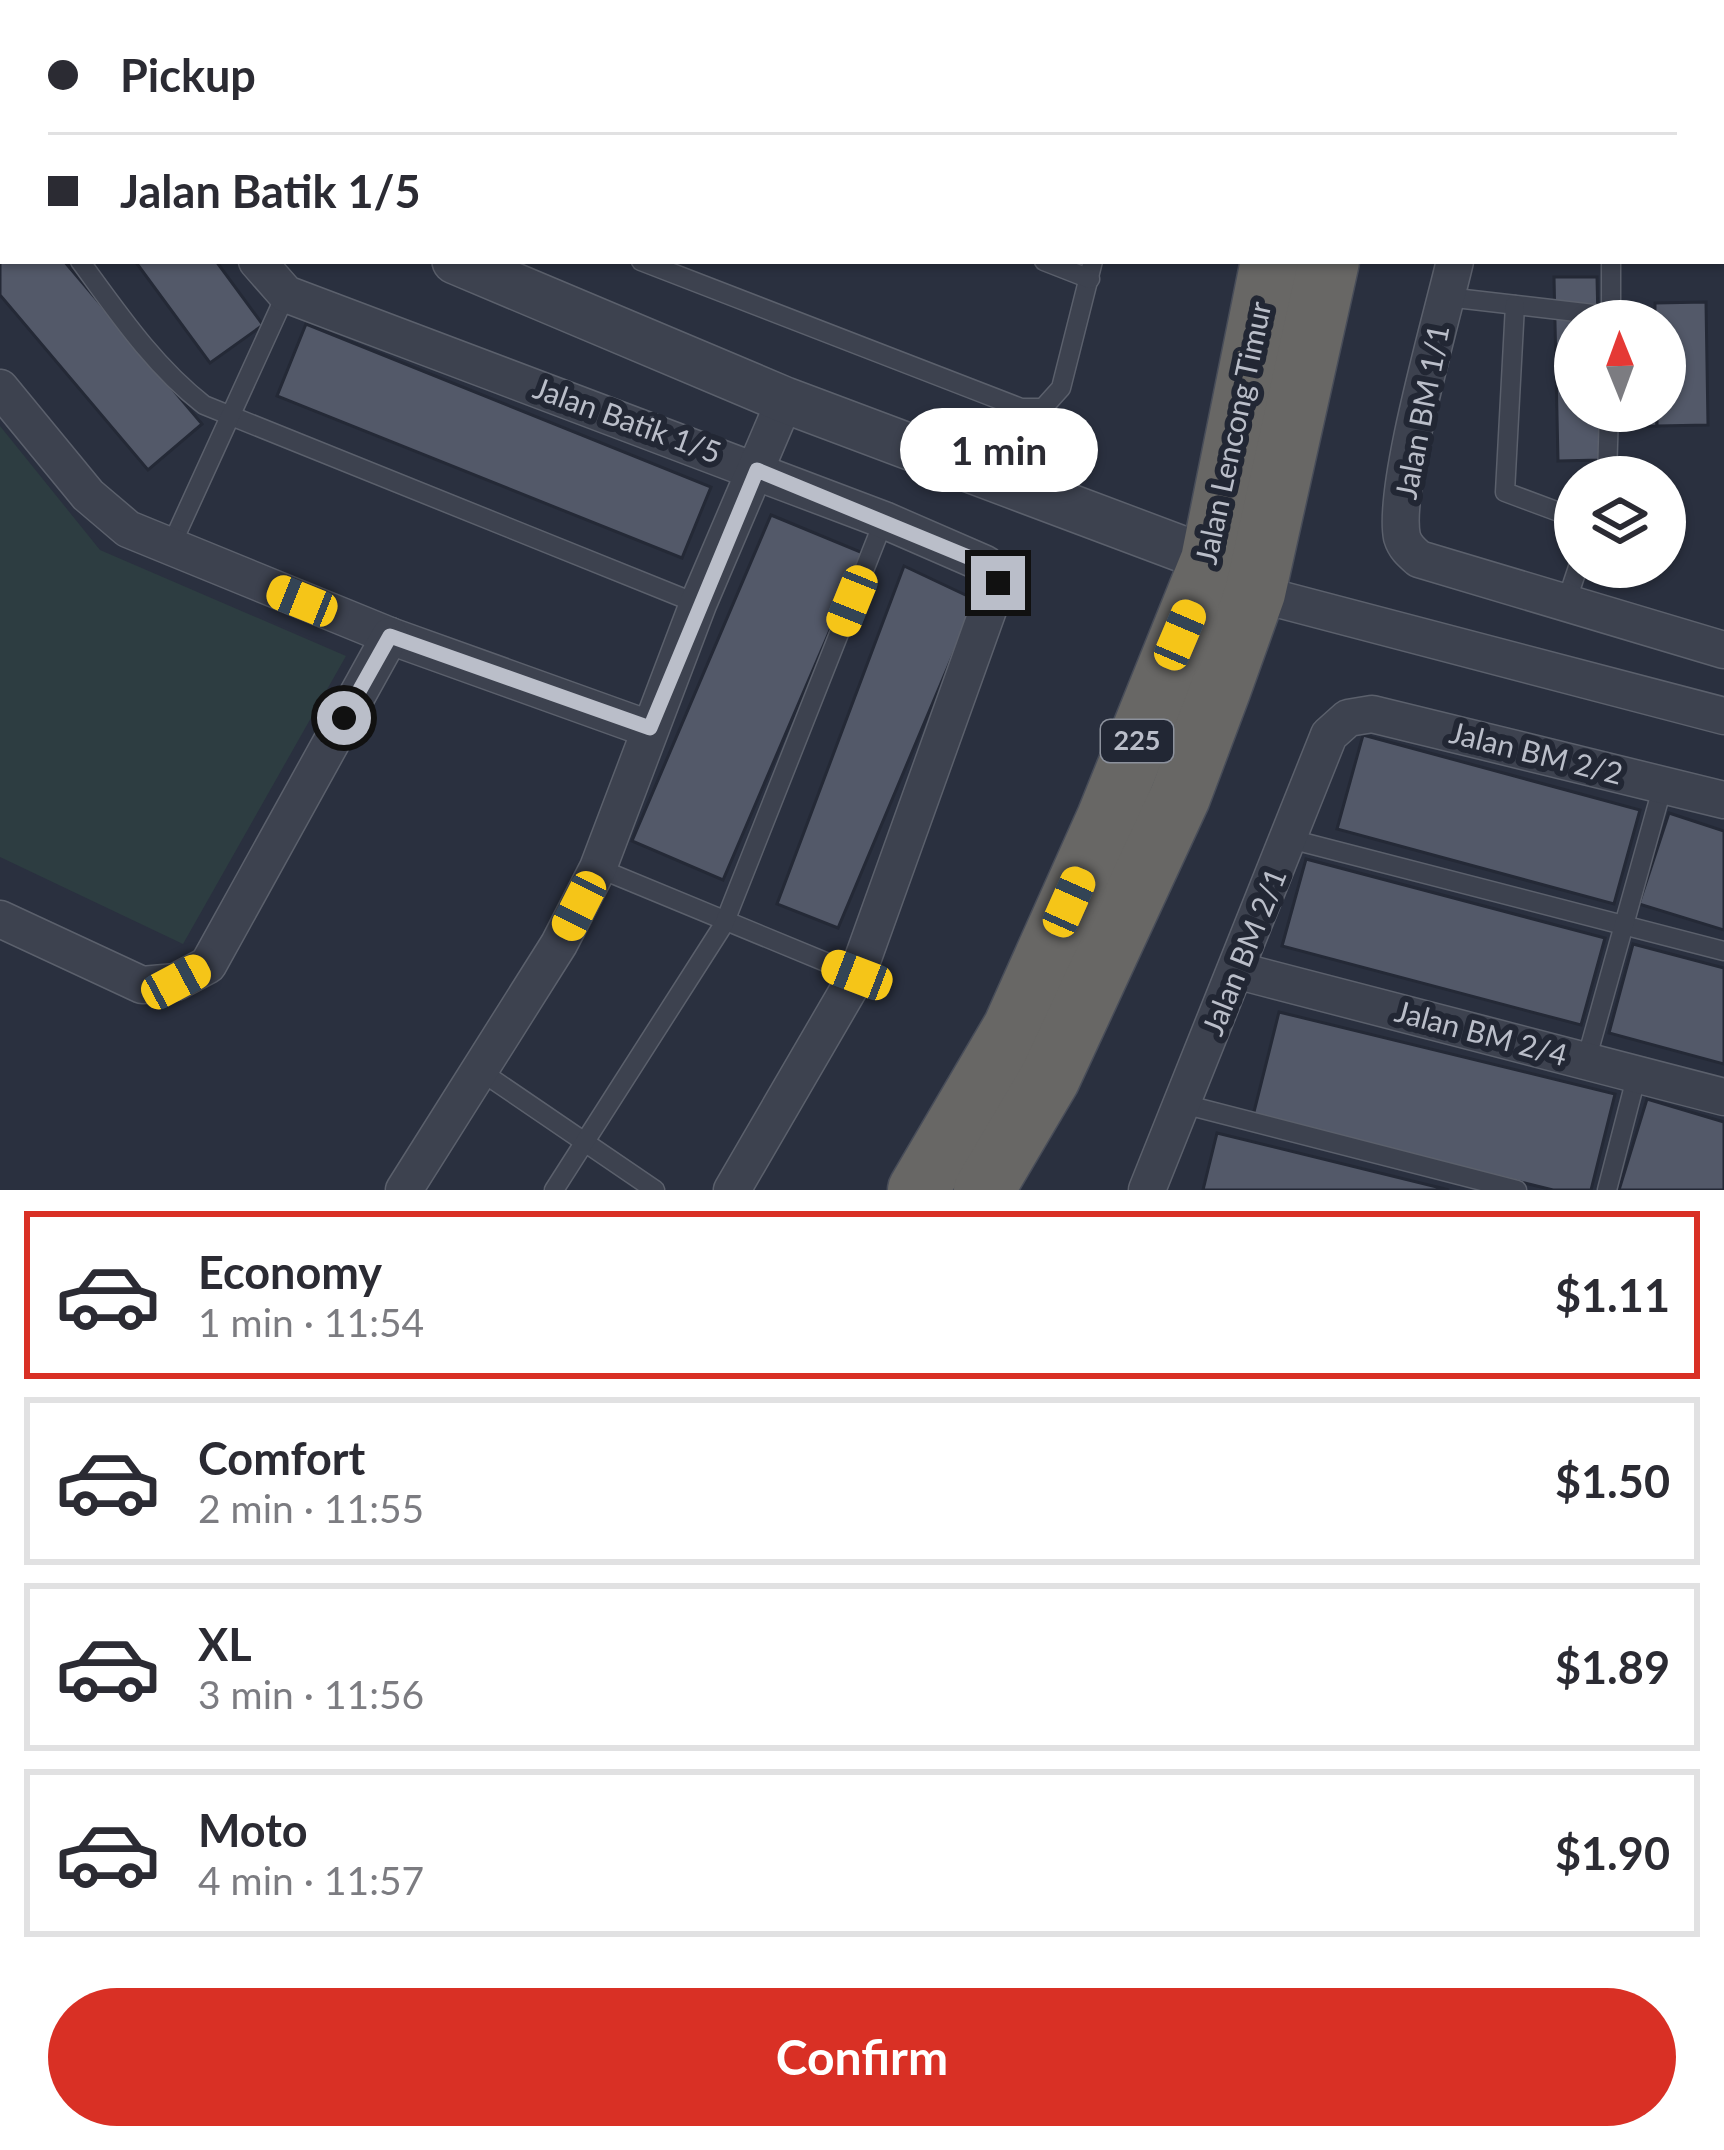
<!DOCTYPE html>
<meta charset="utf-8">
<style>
body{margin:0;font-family:Lato,sans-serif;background:#f2f2f3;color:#2b2b33;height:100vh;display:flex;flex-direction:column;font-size:45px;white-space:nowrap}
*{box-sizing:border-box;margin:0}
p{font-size:39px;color:#7c7c81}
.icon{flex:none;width:66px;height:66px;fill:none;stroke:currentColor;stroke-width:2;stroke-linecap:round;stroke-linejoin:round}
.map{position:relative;height:1190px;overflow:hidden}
.side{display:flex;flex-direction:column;background:#fff;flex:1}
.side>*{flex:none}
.banner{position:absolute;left:0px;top:0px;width:1725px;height:264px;box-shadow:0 3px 9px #0004;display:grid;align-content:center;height:264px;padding:0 48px;background:#fff}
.needle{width:78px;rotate:359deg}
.buttons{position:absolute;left:1554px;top:300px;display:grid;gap:24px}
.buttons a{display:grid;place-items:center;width:132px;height:132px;border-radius:50%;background:#fff;box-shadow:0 3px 9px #0004;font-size:60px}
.end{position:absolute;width:54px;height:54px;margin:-27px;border:15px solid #babec9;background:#111;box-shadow:0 0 0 6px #111}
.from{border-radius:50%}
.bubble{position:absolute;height:84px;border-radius:42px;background:#fff;box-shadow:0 3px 9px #0004;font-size:39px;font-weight:700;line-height:84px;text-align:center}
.car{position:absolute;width:36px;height:72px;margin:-36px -18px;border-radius:15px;box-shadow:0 0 9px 3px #0007;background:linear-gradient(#f5c518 24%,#345 0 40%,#f5c518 0 76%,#345 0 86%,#f5c518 0)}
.banner b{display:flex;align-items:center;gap:42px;height:114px;font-size:45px}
.banner b+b{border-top:3px solid #e1e1e2}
.banner i{width:30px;height:30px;background:#2b2b33}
ul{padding:21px 0 0;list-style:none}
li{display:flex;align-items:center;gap:36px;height:168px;margin:0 24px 18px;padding:0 24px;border:6px solid #e1e1e2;border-radius:0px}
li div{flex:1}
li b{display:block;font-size:45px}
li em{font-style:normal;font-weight:700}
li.selected{border-color:#d93025}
li>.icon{width:108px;height:108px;stroke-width:1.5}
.primary-button{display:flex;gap:24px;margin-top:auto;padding:24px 48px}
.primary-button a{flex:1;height:138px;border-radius:72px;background:#d93025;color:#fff;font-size:48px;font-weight:700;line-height:138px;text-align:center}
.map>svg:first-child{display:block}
.green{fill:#2d3d41}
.building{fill:#535969;stroke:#242936;stroke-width:3}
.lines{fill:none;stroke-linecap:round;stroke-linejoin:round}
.service-casing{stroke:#5b606c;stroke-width:21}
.minor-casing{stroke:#5b606c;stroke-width:39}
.tertiary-casing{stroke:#5b606c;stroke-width:48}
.trunk-casing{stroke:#484d59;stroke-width:63}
.path{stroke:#4c5a5f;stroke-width:6;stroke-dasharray:9 9;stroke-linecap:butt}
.service{stroke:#3d424f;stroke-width:18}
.minor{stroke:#3d424f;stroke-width:36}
.tertiary{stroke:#3d424f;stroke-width:45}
.trunk{stroke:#686765;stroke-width:60}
.route{stroke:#babec9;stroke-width:15}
.labels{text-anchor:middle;stroke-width:12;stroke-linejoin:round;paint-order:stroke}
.shield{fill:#222734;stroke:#8c919c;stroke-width:3}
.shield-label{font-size:27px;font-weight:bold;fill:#babec9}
.street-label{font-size:30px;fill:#babec9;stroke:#222734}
</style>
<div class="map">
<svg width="1724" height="1190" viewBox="0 0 1724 1190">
<rect width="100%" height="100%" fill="#2a303f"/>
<path class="green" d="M0,426L100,550L346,656L183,944L0,857Z"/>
<g class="building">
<path d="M0,0L61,3H3L0,73Z"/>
<path d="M0,185L3,261H64L202,424L148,470L0,295Z"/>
<path d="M135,261H216L263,325L210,363Z"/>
<path d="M1554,277H1597L1598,321H1575V411H1657V426L1600,427V460L1558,461Z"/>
<path d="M1706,302L1708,425L1657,426V411H1665V321H1655V303Z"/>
<path d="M306,324L711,487L682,558L277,396Z"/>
<path d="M771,515L863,553L723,880L632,841Z"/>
<path d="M904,566L976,600L838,928L777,904Z"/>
<path d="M1363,735L1640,810L1614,904L1337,829Z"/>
<path d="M1669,813L1724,831V930L1639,904Z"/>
<path d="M1306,859L1605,938L1581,1025L1282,946Z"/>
<path d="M1633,944L1724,968V1064L1609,1033Z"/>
<path d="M1279,1012L1615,1094L1591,1190H1553L1253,1116Z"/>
<path d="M1647,1099L1724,1122V1190H1619Z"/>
<path d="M1217,1133L1449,1190H1203Z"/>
</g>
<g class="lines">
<defs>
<g id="service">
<path d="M266,0L267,3"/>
<path d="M442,0L445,3"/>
<path d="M812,0L819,3"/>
<path d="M599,3L600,0"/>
<path d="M1139,3L1140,0"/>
<path d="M0,152L3,157"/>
<path d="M80,261C118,313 153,365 204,405L698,604"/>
<path d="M641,261L1021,408H1043L1061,388L1093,261"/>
<path d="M1044,261L1090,279"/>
<path d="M1611,261V316"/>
<path d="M1447,297L1611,316V321"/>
<path d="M1515,305L1505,492L1575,518"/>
<path d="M1607,477L1609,411"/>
<path d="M170,548L286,294"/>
<path d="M1566,603L1578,567"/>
<path d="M1290,839L1724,951"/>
<path d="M598,868L857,975"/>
<path d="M1586,1061L1663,785"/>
<path d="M479,1070L655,1190"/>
<path d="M1183,1104L1517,1190"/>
<path d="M554,1190L724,924L884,520"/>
<path d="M1607,1190L1637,1074"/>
</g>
<g id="minor">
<path d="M84,0L85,3"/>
<path d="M1477,3V0"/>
<path d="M1722,208H1724"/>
<path d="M257,261L286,294L884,520L985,564L998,582L857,975L732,1190"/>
<path d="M1455,261C1442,317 1392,489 1402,537C1405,547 1411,552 1419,559L1724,650"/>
<path d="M0,388L88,495L128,529L390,636L649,729"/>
<path d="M1255,593L1724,716"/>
<path d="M0,919L142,985L176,982L208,965L390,636"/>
<path d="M1239,971L1724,1097"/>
<path d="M404,1190L559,944L598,868L698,604L785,400"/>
<path d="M1147,1190L1329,735L1348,718L1372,714L1724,800"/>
</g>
<g id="tertiary">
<path d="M174,0L175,3"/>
<path d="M455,261L785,400L1211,560"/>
</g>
<g id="trunk">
<path d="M1300,3V0"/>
<path d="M1366,3L1367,0"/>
<path d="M918,1190L1013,1028L1107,818L1211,560L1271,261"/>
<path d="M984,1190L1050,1078L1180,797L1221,688L1255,593L1329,261"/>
</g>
</defs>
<use href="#service" class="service-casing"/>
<use href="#minor" class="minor-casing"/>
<use href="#tertiary" class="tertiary-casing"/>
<use href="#trunk" class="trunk-casing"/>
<g class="path">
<path d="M967,0L975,3"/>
<path d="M1053,0L1054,3"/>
</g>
<use href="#service" class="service"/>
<use href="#minor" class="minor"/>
<use href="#tertiary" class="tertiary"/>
<use href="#trunk" class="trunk"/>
</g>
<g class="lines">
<path class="route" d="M344,718L390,636L650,728L757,470L985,564L998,583"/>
</g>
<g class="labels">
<rect class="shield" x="1101" y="720" width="72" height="42" rx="9"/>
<g class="shield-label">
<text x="1137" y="750">225</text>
</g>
<g class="street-label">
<text transform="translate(1423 412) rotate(-79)" y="10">Jalan BM 1/1</text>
<text transform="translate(627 421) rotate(20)" y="10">Jalan Batik 1/5</text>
<text transform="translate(1234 433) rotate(-78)" y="10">Jalan Lencong Timur</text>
<text transform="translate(1536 754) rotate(14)" y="10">Jalan BM 2/2</text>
<text transform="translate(1245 952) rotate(-68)" y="10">Jalan BM 2/1</text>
<text transform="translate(1481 1034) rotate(15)" y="10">Jalan BM 2/4</text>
</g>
</g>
</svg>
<div class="buttons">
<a><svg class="needle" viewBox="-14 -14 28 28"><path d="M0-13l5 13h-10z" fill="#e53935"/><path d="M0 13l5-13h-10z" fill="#7c7c81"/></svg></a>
<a><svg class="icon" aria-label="layers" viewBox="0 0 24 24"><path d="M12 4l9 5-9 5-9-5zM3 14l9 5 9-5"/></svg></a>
</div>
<i class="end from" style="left:344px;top:718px"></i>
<i class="end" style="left:998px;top:583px"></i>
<div class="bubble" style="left:900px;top:408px;width:198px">1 min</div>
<i class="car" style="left:302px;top:601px;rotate:292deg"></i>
<i class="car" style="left:852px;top:601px;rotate:202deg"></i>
<i class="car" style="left:1180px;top:635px;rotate:23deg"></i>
<i class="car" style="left:1069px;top:902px;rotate:24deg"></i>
<i class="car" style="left:579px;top:906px;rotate:207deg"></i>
<i class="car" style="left:857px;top:975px;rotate:291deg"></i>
<i class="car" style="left:176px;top:982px;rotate:62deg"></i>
<div class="banner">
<b><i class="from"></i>Pickup</b>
<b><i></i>Jalan Batik 1/5</b>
</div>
</div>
<section class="side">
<ul>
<li class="selected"><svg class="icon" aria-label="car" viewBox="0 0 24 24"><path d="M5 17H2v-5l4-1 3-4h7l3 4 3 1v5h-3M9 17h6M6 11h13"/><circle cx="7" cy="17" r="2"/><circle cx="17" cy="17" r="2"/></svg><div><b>Economy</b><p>1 min · 11:54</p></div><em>$1.11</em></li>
<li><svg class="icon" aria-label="car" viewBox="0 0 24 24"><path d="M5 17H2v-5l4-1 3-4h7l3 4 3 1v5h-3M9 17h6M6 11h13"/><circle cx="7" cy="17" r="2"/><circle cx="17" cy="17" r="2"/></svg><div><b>Comfort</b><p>2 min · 11:55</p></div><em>$1.50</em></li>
<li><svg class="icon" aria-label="car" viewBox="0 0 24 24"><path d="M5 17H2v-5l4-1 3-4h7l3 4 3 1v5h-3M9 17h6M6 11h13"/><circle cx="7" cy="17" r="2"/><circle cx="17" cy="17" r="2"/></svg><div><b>XL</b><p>3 min · 11:56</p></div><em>$1.89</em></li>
<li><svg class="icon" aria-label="car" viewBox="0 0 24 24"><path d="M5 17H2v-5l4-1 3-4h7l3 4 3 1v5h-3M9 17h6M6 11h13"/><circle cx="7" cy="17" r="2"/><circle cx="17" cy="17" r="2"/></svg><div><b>Moto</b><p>4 min · 11:57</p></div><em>$1.90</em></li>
</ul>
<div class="primary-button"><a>Confirm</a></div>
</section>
